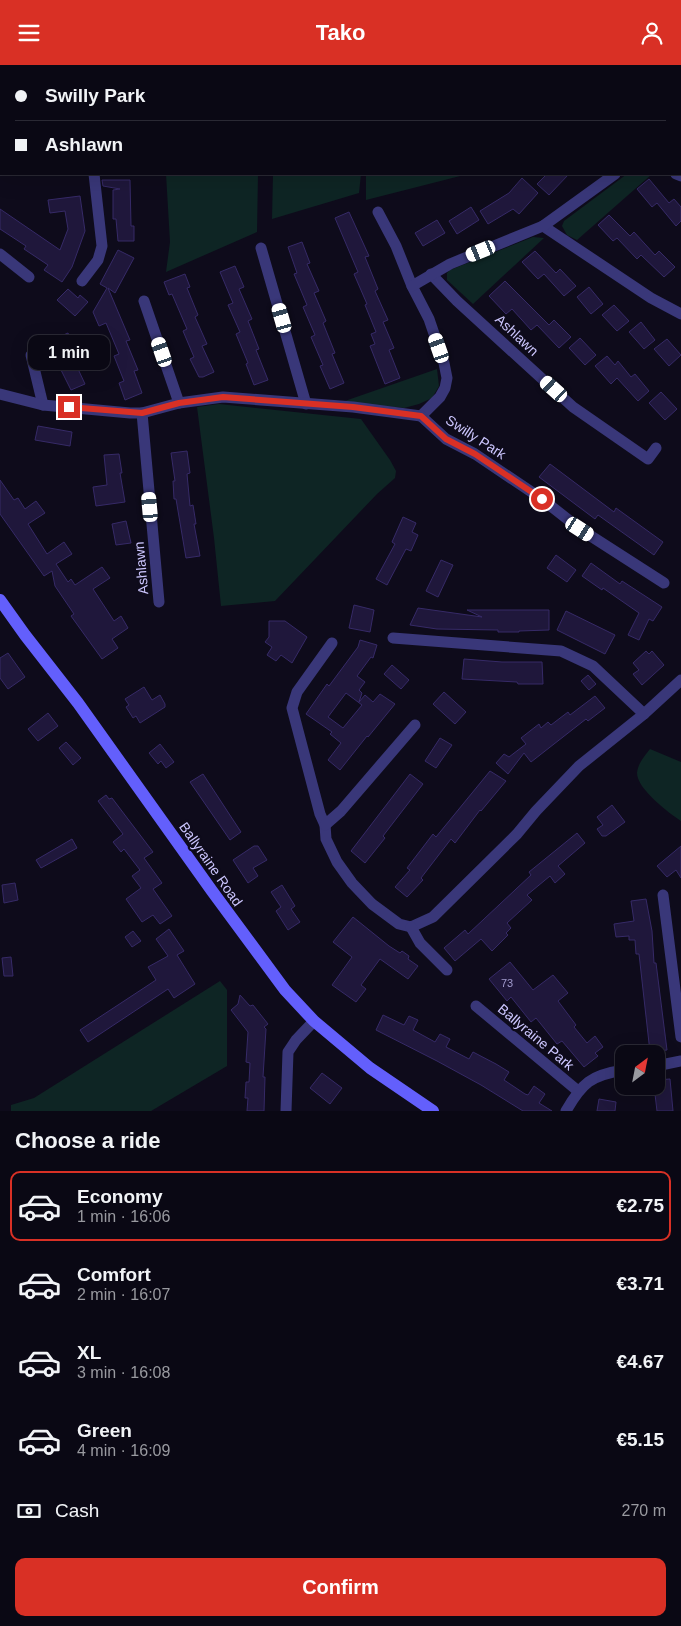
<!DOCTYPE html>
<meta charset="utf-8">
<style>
body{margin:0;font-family:Helvetica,sans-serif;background:#13111d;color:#f1f3f6;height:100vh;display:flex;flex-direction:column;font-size:19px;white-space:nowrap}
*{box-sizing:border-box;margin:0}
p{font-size:16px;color:#999aa0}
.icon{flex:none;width:28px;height:28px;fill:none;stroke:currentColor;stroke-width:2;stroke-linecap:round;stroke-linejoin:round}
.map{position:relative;height:1046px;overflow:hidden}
.details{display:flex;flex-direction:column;background:#0a0814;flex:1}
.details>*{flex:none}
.banner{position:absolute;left:0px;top:0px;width:681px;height:110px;box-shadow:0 5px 20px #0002,0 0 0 1px #2a2934;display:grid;align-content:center;height:110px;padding:0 15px;background:#0a0814}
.needle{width:32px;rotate:32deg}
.fabs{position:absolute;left:615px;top:980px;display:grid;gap:10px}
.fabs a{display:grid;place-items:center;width:50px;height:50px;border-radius:10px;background:#0a0814;box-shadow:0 5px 20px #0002,0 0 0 1px #2a2934;font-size:25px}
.end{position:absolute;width:22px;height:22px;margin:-11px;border:6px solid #d93025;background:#fff;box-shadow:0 0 0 2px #fff}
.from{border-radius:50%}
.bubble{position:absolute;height:35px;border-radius:10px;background:#0a0814;box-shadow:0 5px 20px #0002,0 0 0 1px #2a2934;font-size:16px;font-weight:800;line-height:35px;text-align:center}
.car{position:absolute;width:15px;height:30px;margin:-15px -8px;border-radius:6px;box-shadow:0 0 4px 1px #0007;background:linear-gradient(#fff 24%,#345 0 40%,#fff 0 76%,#345 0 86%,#fff 0)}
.banner b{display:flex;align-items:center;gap:18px;height:48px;font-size:19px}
.banner b+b{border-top:1px solid #2a2934}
.banner i{width:12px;height:12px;background:#f1f3f6}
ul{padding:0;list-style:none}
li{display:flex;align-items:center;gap:15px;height:70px;margin:0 10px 8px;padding:0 5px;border:2px solid transparent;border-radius:10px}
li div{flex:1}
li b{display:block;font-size:19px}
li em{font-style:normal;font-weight:800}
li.on{border-color:#d93025}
li>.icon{width:45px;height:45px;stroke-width:1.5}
h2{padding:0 15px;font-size:22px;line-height:60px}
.pay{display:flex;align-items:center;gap:12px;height:55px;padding:0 15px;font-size:19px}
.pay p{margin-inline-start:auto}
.primary-button{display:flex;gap:10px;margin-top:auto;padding:10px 15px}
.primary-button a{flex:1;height:58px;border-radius:10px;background:#d93025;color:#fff;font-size:20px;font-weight:800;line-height:58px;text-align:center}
header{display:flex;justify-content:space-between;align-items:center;height:65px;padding:0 15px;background:#d93025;color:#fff;font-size:22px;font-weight:800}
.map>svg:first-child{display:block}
.green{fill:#0e2524}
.building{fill:#1f173b;stroke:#362a67;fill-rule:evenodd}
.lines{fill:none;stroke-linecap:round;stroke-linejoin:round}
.street{stroke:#393779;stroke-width:11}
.secondary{stroke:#635ffc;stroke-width:12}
.route{stroke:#d93025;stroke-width:6}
.labels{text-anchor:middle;stroke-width:4.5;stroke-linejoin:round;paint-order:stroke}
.number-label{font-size:11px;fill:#a19acd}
.street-label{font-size:14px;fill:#ccc6fe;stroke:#0e0b1b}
</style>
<header><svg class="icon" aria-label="menu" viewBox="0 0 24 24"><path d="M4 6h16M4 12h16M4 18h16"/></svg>Tako<svg class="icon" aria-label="person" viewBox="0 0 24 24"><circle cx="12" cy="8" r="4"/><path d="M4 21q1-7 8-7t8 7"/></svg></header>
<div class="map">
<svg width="681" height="1046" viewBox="0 0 681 1046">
<rect width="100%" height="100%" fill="#0e0b1b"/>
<g class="green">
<path d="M166,109H258L257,167L166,207L170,177Z"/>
<path d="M273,109H361L359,128L272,154Z"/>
<path d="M373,109H468L366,135V110Z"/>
<path d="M627,109H652L577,175L567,170L562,161L564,156Z"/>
<path d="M533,172L544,173L473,239L447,215V208L450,205Z"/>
<path d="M437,304L439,321L432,333L419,339L404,343L342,337Z"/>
<path d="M219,339L361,354L390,395L396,406L395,413L377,429L275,536L221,541L214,473L197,342Z"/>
<path d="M650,684L681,697V756C669,748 637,724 637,708C638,698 644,692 650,684Z"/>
<path d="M220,916L227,925V1001L151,1046H11V1040L34,1033Z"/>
</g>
<g class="building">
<path d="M547,109H569L549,130L537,119Z"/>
<path d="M522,113L538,128L519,149L513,144L488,159L480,146L509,128Z"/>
<path d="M649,114L669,138L674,134L681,142V156L676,161L657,138L652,142L637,124Z"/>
<path d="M102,115H130L131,161H134V176H118L116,154H113V125L120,124L103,121Z"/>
<path d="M80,131L85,166L72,202L62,217L44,205L48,200L24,184L26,181L0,164V144L60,185L68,164L65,146L50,148L48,135Z"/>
<path d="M471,142L479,155L457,169L449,156Z"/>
<path d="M349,147L369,191L365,192L378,224L375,226L388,255L383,257L394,283L389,285L400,313L385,319L370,281L375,279L371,269L376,267L365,240L367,239L354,209L358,207L335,153Z"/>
<path d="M609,150L630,171L634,167L655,190L659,186L675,202L664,212L641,190L637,194L617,173L613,176L598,160Z"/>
<path d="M437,155L445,168L423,181L415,168Z"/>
<path d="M302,177L310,198L307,199L319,226L314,228L326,256L323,258L335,288L332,289L344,318L330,324L320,301L323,300L311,272L315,270L303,242L307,240L294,209L297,208L288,182Z"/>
<path d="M118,185L134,193L115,228L108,223L130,275L126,276L138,305L134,306L142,328L125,335L119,318L124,316L114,291L119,289L106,258L99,261L93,247L107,223L100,219Z"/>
<path d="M535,186L556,208L560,204L576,221L564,231L544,209L538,214L522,197Z"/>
<path d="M235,201L244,222L239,224L252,254L248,256L259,284L256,285L268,315L254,320L246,299L248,298L236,269L240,267L228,240L233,238L220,207Z"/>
<path d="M185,209L190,222L187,223L198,250L195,252L207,279L202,281L214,307L203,312H199L190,294L194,292L183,266L187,264L172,229L169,230L164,217Z"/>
<path d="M505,216L549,260L554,255L571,272L559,283L537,260L531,265L512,244L506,249L489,231Z"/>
<path d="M589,222L603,239L591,249L577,232Z"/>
<path d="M68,224L78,233L80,230L88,237L75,251L57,235Z"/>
<path d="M614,240L629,256L617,266L602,250Z"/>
<path d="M641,257L655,275L644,284L629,267Z"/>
<path d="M68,268L77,288L72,291L85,319L71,325L61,305L65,303L52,275Z"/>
<path d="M580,273L596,290L585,300L569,283Z"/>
<path d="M667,274L681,290L669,301L654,284Z"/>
<path d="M607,291L615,300L618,296L631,312L635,309L649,326L638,336L617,313L611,319L595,301Z"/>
<path d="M661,327L677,344L665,355L649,338Z"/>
<path d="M38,361L72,367L70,381L35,375Z"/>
<path d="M187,386L190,408L187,409L190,441L193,440L196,459H194L200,491L186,493L176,434H174L173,416H175L171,388Z"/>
<path d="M119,389L122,408H120L125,437L96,441L93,422L107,420L104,390Z"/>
<path d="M550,399L614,447L616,443L663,477L654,490L598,450L595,454L539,412Z"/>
<path d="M0,415L14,435L18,433L25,444L36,436L45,448L28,459L47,489L64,477L72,489L56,499L68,517L71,514L75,520L102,502L110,513L93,524L114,556L121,551L128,563L112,574L118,583L102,594L71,551L74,549L55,521L52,506L44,511L0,449Z"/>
<path d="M403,452L416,458L412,467L418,470L411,486L406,484L387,520L376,514L395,479L392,477Z"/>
<path d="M126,456L131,478L116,480L112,459Z"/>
<path d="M556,490L576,505L567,517L547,503Z"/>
<path d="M441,495L453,500L438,532L426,526Z"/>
<path d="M591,498L620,519L622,516L662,542L653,556L649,554L639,575L628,570L639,548L603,523L602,525L582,511Z"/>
<path d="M354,540L374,545L370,567L349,563Z"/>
<path d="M418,543L482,552L467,545H549V565L519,566V567H498V565L437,564L410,560Z"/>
<path d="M566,546L615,570L605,589L557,565Z"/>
<path d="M269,556H285L307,572L292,598L281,590L276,596L267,590L272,582L265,577L269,572Z"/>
<path d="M360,575L377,580L373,593L371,592L357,611L365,617L359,625L362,628L359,637L365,630L373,637L380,629L395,639L368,672L367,671L340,705L328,695L341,678L330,669L332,667L306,649L327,619L329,621L358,582ZM346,628L362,640L343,663L328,652Z"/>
<path d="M646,586L649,589L652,586L664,600L642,620L633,609L639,605L633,598Z"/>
<path d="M8,588L25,612L8,624L0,613V593Z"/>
<path d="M464,594L502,597H542L543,619H518L517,617L462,614Z"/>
<path d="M392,600L409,615L401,624L384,609Z"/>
<path d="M588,610L596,619L589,625L581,616Z"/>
<path d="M144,622L152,635L160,630L165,639V642L140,658L136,651L133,653L126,642L129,640L125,634Z"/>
<path d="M444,627L466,647L455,659L433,639Z"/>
<path d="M595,631L605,643L588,656L586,654L531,697L524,688L508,709L496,698L504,689L509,692L526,679L521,673L539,659L541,663L548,657L551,660L568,647L570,650Z"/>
<path d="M48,648L58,661L38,676L28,664Z"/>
<path d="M440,673L452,680L436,703L425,696Z"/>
<path d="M66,677L81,693L73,700L59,683Z"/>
<path d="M160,679L174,697L166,703L161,696L158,699L149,688Z"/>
<path d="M490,706L506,716L481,746L480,745L455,778L451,774L421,813L423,815L407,832L395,822L410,805L407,803L433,769L436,772Z"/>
<path d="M203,709L241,767L230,775L190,717Z"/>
<path d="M410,709L423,719L383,771L385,773L365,798L351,786Z"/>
<path d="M106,730L109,734L112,733L153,787L144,793L162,818L153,824L172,851L160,859L153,850L142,857L126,834L141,823L132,811L140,805L124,784L121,787L113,777L123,769L98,736Z"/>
<path d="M612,740L625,757L606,771H602L597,764L603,760L597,752Z"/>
<path d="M577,768L585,778L558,801L565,809L555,818L550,811L527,830L532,835L507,858L511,863L506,868L508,870L492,886L481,874L455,896L444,883L465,865L468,869L531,810L529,807Z"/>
<path d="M72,774L77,783L41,803L36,795Z"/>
<path d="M254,781H258L267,795L253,803L258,811L248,818L233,795Z"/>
<path d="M681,781V813L676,805L667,812L657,801Z"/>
<path d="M15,818L18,835L4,838L2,820Z"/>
<path d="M282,820L295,841L291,844L300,857L288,865L276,846L281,842L271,827Z"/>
<path d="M646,834L652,866L654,898H656L667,985L650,987L639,889H636L635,875H629V871L616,872L614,859L634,856L631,836Z"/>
<path d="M353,852L389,881L400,888L402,886L409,891L408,894L418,901L408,914L380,894L361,920L366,924L356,937L332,920L352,892L333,877Z"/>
<path d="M169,864L184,886L177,890L195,919L174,933L168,924L88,977L80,965L156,915L148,902L168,891L156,874Z"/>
<path d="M133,866L141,876L132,882L125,872Z"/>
<path d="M11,892L13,911H4L2,893Z"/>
<path d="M510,897L533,925L553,910L568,928L558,936L576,960L574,962L587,978L595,971L603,982L595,988L598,991L584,1002L562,976L557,979L536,953L531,957L511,932L507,936L489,914Z"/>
<path d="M240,930L250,941L253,940L268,959L264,962L266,964L263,1012H265L264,1046H247L248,1033H245L246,1017H249L250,998L246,997L248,967L231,945L238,939Z"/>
<path d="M383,950L404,960L409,951L418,955L413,965L435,977L440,969L450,974L446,982L469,994L473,987L496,999L509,1007L504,1015L525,1029L528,1030L534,1021L545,1029L539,1038L552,1046H523L481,1020L437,996L376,965Z"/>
<path d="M322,1008L342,1023L330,1039L310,1023Z"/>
<path d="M670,1014L673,1046H657L654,1021H656V1015Z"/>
<path d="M599,1034L616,1037L615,1046H597Z"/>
</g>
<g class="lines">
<g class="street">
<path d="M429,1V0"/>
<path d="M680,17L681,12"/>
<path d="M0,74H1"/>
<path d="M676,109L681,111"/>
<path d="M378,147L396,181L412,221L429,254L444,298L447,313L445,323L440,332L421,351"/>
<path d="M543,161L651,233L681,249"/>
<path d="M261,183L306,339"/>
<path d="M0,189L29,212"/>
<path d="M431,209L457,236L573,342L648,394L656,383"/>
<path d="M82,216L98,195L102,181L94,109"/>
<path d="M412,221L450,199L543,161L615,109"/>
<path d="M144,236L179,338"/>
<path d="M31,290L43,340"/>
<path d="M0,329L43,340L130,348H142L179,338L223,332L353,342L421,351"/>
<path d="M142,348L159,537"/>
<path d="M421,351L446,374L475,389L542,434L580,464L664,518"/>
<path d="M393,573L561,586L593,601L644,649"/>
<path d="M332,578L297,627L292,643L320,749L325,760L326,774L337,797L352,818L372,839L399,859L411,862L433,852L517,769L536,746L579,701L644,649L681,615"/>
<path d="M325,760L341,746L415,660"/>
<path d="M663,830L681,972"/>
<path d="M411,862L420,878L447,905"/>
<path d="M476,941L578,1026"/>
<path d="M656,1001L681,996"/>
<path d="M286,1046L288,987L296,975L314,956"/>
<path d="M566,1046C582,1018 591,1010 624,1005"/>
</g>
<path class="secondary" d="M0,535L25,570L78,638L212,826L285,925L314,956L370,1003L433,1046"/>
</g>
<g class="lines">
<path class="route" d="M69,342L142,348L179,338L223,332L353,342L421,351L446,374L475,389L542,434"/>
</g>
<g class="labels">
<g class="number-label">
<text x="507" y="922">73</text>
</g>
<g class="street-label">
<text transform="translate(517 270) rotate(43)" y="5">Ashlawn</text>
<text transform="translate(476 372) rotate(33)" y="5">Swilly Park</text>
<text transform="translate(141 503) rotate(-95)" y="5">Ashlawn</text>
<text transform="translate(211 799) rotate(55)" y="5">Ballyraine Road</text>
<text transform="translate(536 972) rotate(40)" y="5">Ballyraine Park</text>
</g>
</g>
</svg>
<div class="fabs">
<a><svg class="needle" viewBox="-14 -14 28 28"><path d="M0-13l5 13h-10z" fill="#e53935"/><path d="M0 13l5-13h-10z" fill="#999aa0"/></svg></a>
</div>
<i class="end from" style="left:542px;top:434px"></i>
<i class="end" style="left:69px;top:342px"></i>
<div class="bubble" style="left:28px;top:270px;width:82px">1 min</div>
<i class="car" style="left:481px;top:186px;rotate:248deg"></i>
<i class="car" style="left:282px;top:253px;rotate:344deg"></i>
<i class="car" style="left:439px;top:283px;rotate:341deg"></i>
<i class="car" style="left:162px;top:287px;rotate:341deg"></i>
<i class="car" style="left:554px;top:324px;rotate:312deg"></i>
<i class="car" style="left:150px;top:442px;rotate:355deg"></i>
<i class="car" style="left:580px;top:464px;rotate:123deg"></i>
<div class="banner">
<b><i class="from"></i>Swilly Park</b>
<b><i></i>Ashlawn</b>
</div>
</div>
<section class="details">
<h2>Choose a ride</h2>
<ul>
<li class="on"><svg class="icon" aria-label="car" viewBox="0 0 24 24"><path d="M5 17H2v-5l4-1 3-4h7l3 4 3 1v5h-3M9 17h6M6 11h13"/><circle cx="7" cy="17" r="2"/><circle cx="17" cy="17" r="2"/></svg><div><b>Economy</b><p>1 min · 16:06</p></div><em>€2.75</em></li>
<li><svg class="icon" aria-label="car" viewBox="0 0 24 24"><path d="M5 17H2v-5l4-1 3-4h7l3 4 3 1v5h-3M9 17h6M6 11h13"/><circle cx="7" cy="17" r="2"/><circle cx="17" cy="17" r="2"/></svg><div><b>Comfort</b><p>2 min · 16:07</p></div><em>€3.71</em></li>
<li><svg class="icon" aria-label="car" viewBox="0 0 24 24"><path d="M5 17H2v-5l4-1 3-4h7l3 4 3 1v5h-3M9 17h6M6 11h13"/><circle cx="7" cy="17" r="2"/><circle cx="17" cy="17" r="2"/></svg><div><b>XL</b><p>3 min · 16:08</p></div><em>€4.67</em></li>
<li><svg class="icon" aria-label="car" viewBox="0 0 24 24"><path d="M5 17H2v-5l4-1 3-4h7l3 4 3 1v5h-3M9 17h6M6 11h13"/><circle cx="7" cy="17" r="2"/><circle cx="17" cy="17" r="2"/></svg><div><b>Green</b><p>4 min · 16:09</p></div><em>€5.15</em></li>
</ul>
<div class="pay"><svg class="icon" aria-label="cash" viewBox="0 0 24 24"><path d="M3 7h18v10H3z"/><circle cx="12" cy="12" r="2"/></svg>Cash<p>270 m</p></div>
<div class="primary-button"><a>Confirm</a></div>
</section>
